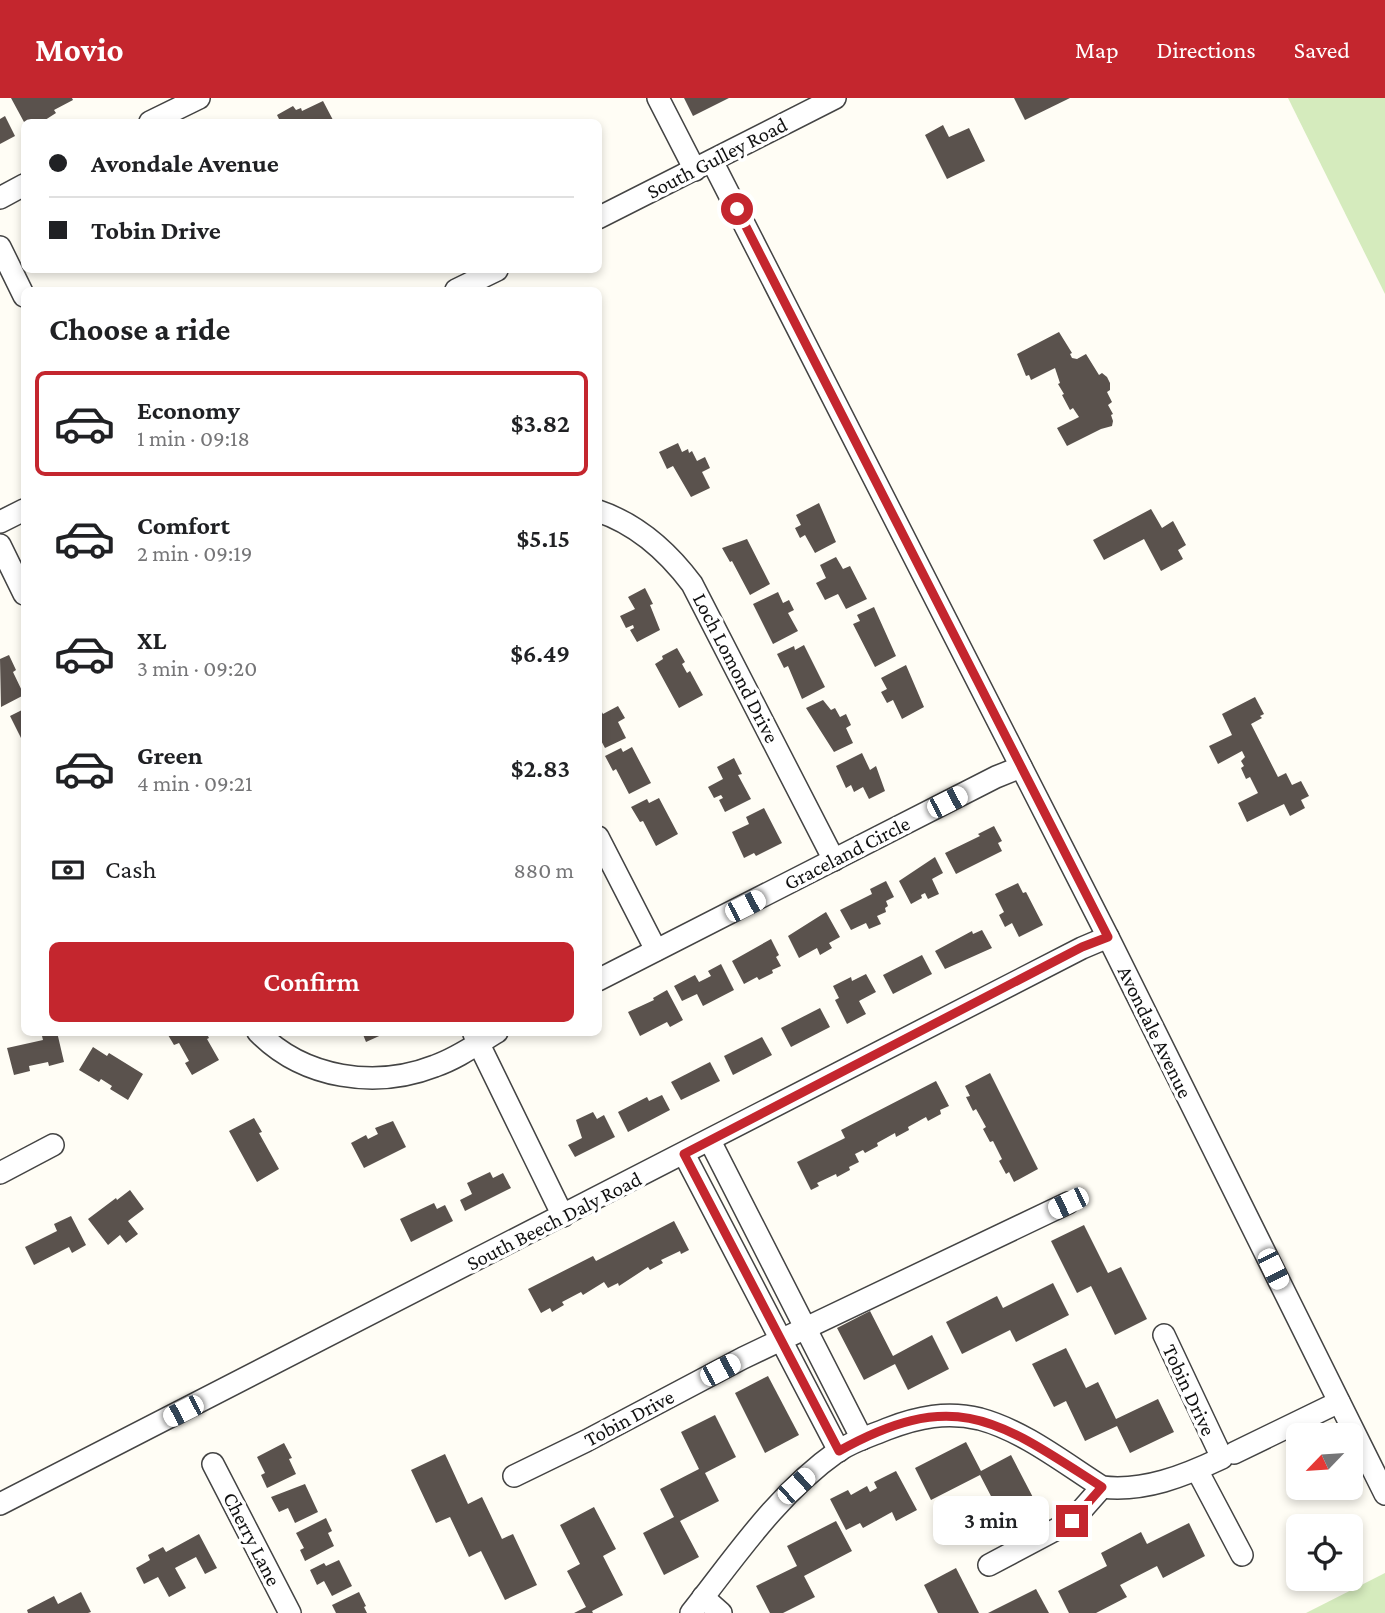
<!DOCTYPE html>
<meta charset="utf-8">
<style>
body{margin:0;font-family:"Crimson Pro",serif;background:#f6f6f6;color:#202124;height:100vh;display:flex;flex-direction:column;font-size:26px;white-space:nowrap}
*{box-sizing:border-box;margin:0}
p{font-size:23px;color:#757577}
.icon{flex:none;width:38px;height:38px;fill:none;stroke:currentColor;stroke-width:2;stroke-linecap:round;stroke-linejoin:round}
.map{position:relative;flex:1;overflow:hidden}
.side{position:absolute;left:21px;top:189px;width:581px;height:749px;display:flex;flex-direction:column;background:#fff;border-radius:10px;box-shadow:0 4px 10px #0003}
.side>*{flex:none}
.top-card{position:absolute;left:21px;top:21px;width:581px;height:154px;border-radius:10px;box-shadow:0 4px 10px #0003;display:grid;align-content:center;height:154px;padding:0 28px;background:#fff}
.needle{width:46px;rotate:245deg}
.controls{position:absolute;left:1286px;top:1325px;display:grid;gap:14px}
.controls a{display:grid;place-items:center;width:77px;height:77px;border-radius:10px;background:#fff;box-shadow:0 4px 10px #0003;font-size:35px}
.end{position:absolute;width:32px;height:32px;margin:-16px;border:9px solid #c4262e;background:#fff;box-shadow:0 0 0 4px #fff}
.from{border-radius:50%}
.bubble{position:absolute;height:49px;border-radius:10px;background:#fff;box-shadow:0 4px 10px #0003;font-size:23px;font-weight:600;line-height:49px;text-align:center}
.car{position:absolute;width:21px;height:42px;margin:-21px -10px;border-radius:9px;box-shadow:0 0 5px 2px #0007;background:linear-gradient(#fff 24%,#345 0 40%,#fff 0 76%,#345 0 86%,#fff 0)}
.top-card b{display:flex;align-items:center;gap:24px;height:66px;font-size:26px}
.top-card b+b{border-top:2px solid #e0e0e0}
.top-card i{width:18px;height:18px;background:#202124}
ul{padding:0;list-style:none}
li{display:flex;align-items:center;gap:21px;height:105px;margin:0 14px 10px;padding:0 14px;border:4px solid transparent;border-radius:10px}
li div{flex:1}
li b{display:block;font-size:26px}
li em{font-style:normal;font-weight:600}
li.current{border-color:#c4262e}
li>.icon{width:63px;height:63px;stroke-width:1.5}
h2{padding:0 28px;font-size:32px;line-height:84px}
.pay{display:flex;align-items:center;gap:18px;height:77px;padding:0 28px;font-size:26px}
.pay p{margin-inline-start:auto}
.action{display:flex;gap:14px;margin-top:auto;padding:14px 28px}
.action a{flex:1;height:80px;border-radius:10px;background:#c4262e;color:#fff;font-size:28px;font-weight:600;line-height:80px;text-align:center}
header{display:flex;align-items:center;gap:42px;box-sizing:border-box;height:98px;padding:0 35px;background:#c4262e;color:#fff}
header strong{font-size:33px}
nav{display:flex;gap:38px;margin-inline-start:auto;font-size:24px}
.map>svg:first-child{display:block}
.green{fill:#d5ebbd}
.building{fill:#5a524d}
.lines{fill:none;stroke-linecap:round;stroke-linejoin:round}
.minor-casing{stroke:#444;stroke-width:24}
.minor{stroke:#fff;stroke-width:21}
.route{stroke:#c4262e;stroke-width:9}
.labels{text-anchor:middle;stroke-width:7;stroke-linejoin:round;paint-order:stroke}
.street-label{font-size:21px;fill:#111;stroke:#fff}
</style>
<header>
<strong>Movio</strong>
<nav><a>Map</a><a>Directions</a><a>Saved</a></nav>
</header>
<div class="map">
<svg width="1385" height="1515" viewBox="0 0 1385 1515">
<rect width="100%" height="100%" fill="#fffdf5"/>
<g class="green">
<path d="M1288,0H1385V196Z"/>
<path d="M1385,1475V1515H1306Z"/>
</g>
<g class="building">
<path d="M11,0H72L73,2L54,12L56,15L42,24H24Z"/>
<path d="M684,0H729L693,18Z"/>
<path d="M1014,0H1070L1025,22Z"/>
<path d="M323,3L333,22L329,24H272L279,21L277,17L293,8L296,12L301,10L302,13Z"/>
<path d="M5,18L15,38L0,46V21Z"/>
<path d="M943,27L949,39L969,30L985,63L947,81L925,37Z"/>
<path d="M1059,234L1072,255L1070,256L1072,260L1077,261L1086,256L1099,277L1102,275L1107,279L1110,285V292L1107,294L1112,304L1108,307L1113,316L1111,317L1113,323L1112,328L1101,331L1067,348L1057,330L1079,319L1073,310L1070,312L1062,297L1064,296L1058,286L1060,285L1055,270L1031,282L1029,277L1026,278L1017,256Z"/>
<path d="M678,345L682,354L688,351L689,355L692,353L697,363L705,359L710,370L702,374L710,390L691,399L673,368L667,371L659,354Z"/>
<path d="M819,405L836,444L815,455L805,437L800,440L795,430L801,427L796,417Z"/>
<path d="M1151,411L1162,430L1173,423L1186,447L1178,452L1183,461L1161,473L1144,441L1104,462L1093,442Z"/>
<path d="M747,441L770,486L750,497L732,463L730,464L722,450Z"/>
<path d="M836,459L843,471L850,468L867,501L846,511L838,496L825,502L816,485L826,480L820,467Z"/>
<path d="M645,490L653,506L650,507L660,532L637,544L630,532L634,530L633,527L626,530L620,518L635,511L628,499Z"/>
<path d="M778,494L783,505L789,502L794,512L788,515L798,533L773,546L753,506Z"/>
<path d="M874,509L896,558L875,569L853,526L860,523L857,517Z"/>
<path d="M804,547L825,589L802,601L788,568L784,570L777,556L794,548L795,552Z"/>
<path d="M677,550L685,564L682,566L687,575L690,573L703,597L679,610L655,566L663,561L662,558Z"/>
<path d="M9,557L16,572L13,574L24,597L1,609L0,561Z"/>
<path d="M906,567L924,609L902,621L893,602L887,605L881,594L887,591L881,580Z"/>
<path d="M1255,599L1264,616L1260,618L1262,620L1251,626L1278,679L1286,675L1292,687L1301,683L1309,698L1301,702L1305,710L1290,718L1284,706L1247,724L1238,705L1258,695L1250,679L1246,681L1241,670L1244,668L1241,663L1245,659L1242,653L1218,666L1209,648L1232,637L1222,616Z"/>
<path d="M823,602L831,612L835,610L840,619L846,616L851,627L846,630L853,645L834,654L806,610Z"/>
<path d="M598,607L603,616L618,608L625,620L618,624L626,640L605,650L598,637Z"/>
<path d="M24,611V646L10,618Z"/>
<path d="M632,649L651,685L629,696L616,671L613,673L605,658L621,650L623,654Z"/>
<path d="M862,655L870,672L876,668L885,693L869,701L863,689L854,694L851,687L846,690L836,668Z"/>
<path d="M734,660L742,676L738,677L751,701L725,714L719,702L723,700L721,697L714,700L708,689L723,681L717,669Z"/>
<path d="M659,700L678,736L656,748L643,723L640,724L631,709L647,701L649,705Z"/>
<path d="M764,710L782,745L756,758L754,755L744,760L732,734L749,726L746,719Z"/>
<path d="M994,728L1002,743L998,745L1002,753L956,776L945,755L980,738L978,736Z"/>
<path d="M935,759L943,775L932,781L939,796L928,801L925,795L921,797L922,800L911,806L899,783Z"/>
<path d="M886,783L894,799L886,803L888,808L885,810L886,814L877,818L881,826L869,831L866,825L851,832L840,812L872,796L870,791Z"/>
<path d="M1018,785L1023,795L1026,794L1043,827L1019,839L1012,825L1005,829L999,817L1004,814L995,796Z"/>
<path d="M826,814L840,839L829,845L832,850L820,857L817,850L799,860L788,838Z"/>
<path d="M982,832L992,850L945,871L935,853L972,833L973,836Z"/>
<path d="M771,841L779,857L776,859L781,868L772,872L773,875L759,882L757,879L744,886L732,863Z"/>
<path d="M922,857L932,876L893,896L883,877Z"/>
<path d="M721,866L734,892L703,908L697,896L682,903L674,888L695,877L699,884L711,878L708,873Z"/>
<path d="M866,876L876,894L859,903L866,916L847,926L835,902L839,900L833,888L851,879L852,883Z"/>
<path d="M667,892L683,922L670,929L667,924L640,938L628,914L654,902L653,900Z"/>
<path d="M820,910L830,929L791,949L781,930Z"/>
<path d="M41,934H57L64,964L49,968L48,964L29,968L30,973L14,977L7,950L43,942Z"/>
<path d="M172,934H206L209,940L207,941L219,962L192,977L185,965L189,963L179,945L174,947L168,937Z"/>
<path d="M362,934H388L366,944Z"/>
<path d="M762,939L772,957L733,977L724,958Z"/>
<path d="M93,949L107,958L109,955L143,976L128,1002L110,991L112,988L101,981L99,984L79,972Z"/>
<path d="M710,964L720,983L681,1002L671,984Z"/>
<path d="M990,975L1038,1071L1014,1084L1009,1074L1006,1076L999,1063L1002,1061L993,1043L990,1044L983,1031L986,1029L976,1011L973,1013L966,999L970,998L965,988Z"/>
<path d="M936,983L949,1008L940,1012L941,1016L928,1023L926,1019L908,1029L909,1032L896,1039L895,1035L877,1045L878,1048L865,1055L863,1052L855,1056L859,1064L849,1069L850,1072L837,1079L836,1076L817,1085L819,1088L811,1092L797,1064L845,1040L841,1032Z"/>
<path d="M662,997L670,1012L628,1034L618,1014L647,999L649,1003Z"/>
<path d="M593,1014L597,1021L604,1017L615,1039L575,1059L568,1047L582,1040L576,1022Z"/>
<path d="M254,1020L262,1034L259,1035L279,1071L257,1084L229,1033Z"/>
<path d="M393,1023L406,1049L364,1070L351,1045L366,1037L368,1041L378,1036L375,1030Z"/>
<path d="M490,1074L493,1080L503,1075L511,1090L465,1113L460,1102L472,1096L467,1085Z"/>
<path d="M130,1092L144,1111L128,1123L138,1136L126,1145L120,1137L108,1147L88,1121L116,1100L117,1102Z"/>
<path d="M434,1105L437,1111L445,1107L453,1123L411,1144L400,1121Z"/>
<path d="M71,1118L86,1147L72,1155L69,1149L34,1167L25,1149L57,1133L54,1126Z"/>
<path d="M674,1123L689,1152L681,1156L680,1153L661,1162L663,1165L650,1172L648,1169L619,1188L618,1185L608,1190L604,1184L583,1197L581,1194L562,1204L564,1207L552,1214L550,1210L541,1215L528,1191L593,1158L596,1163Z"/>
<path d="M1084,1127L1108,1175L1121,1169L1147,1221L1115,1237L1091,1188L1077,1195L1051,1143Z"/>
<path d="M1053,1185L1069,1217L1016,1244L1010,1232L962,1256L946,1224L997,1198L1003,1210Z"/>
<path d="M870,1213L893,1258L932,1237L949,1271L908,1292L895,1266L864,1282L837,1230Z"/>
<path d="M1066,1250L1086,1290L1098,1284L1116,1321L1158,1301L1174,1334L1130,1355L1117,1328L1085,1343L1066,1303L1054,1309L1032,1266Z"/>
<path d="M768,1278L799,1337L765,1355L735,1295Z"/>
<path d="M715,1317L736,1359L705,1375L719,1403L680,1423L699,1459L664,1477L643,1435L674,1419L660,1391L699,1371L681,1334Z"/>
<path d="M966,1344L981,1373L1011,1357L1038,1409L1005,1425L980,1377L931,1402L915,1370Z"/>
<path d="M284,1345L292,1360L289,1361L296,1376L267,1390L261,1377L265,1375L257,1359Z"/>
<path d="M445,1356L468,1406L482,1399L502,1441L513,1436L537,1487L505,1502L481,1453L469,1459L450,1419L436,1425L411,1372Z"/>
<path d="M896,1373L917,1412L896,1423L892,1414L863,1430L860,1425L846,1432L830,1401L848,1392L851,1397L867,1388L870,1394L877,1390L874,1384Z"/>
<path d="M305,1386L318,1414L295,1425L288,1410L279,1414L271,1399Z"/>
<path d="M594,1409L616,1451L603,1458L623,1497L592,1513L593,1515H574L586,1509L567,1473L580,1466L560,1427Z"/>
<path d="M326,1420L332,1433L328,1435L334,1448L305,1463L300,1452L304,1450L296,1435Z"/>
<path d="M836,1423L852,1453L804,1478L815,1499L783,1515H770L756,1488L797,1468L787,1448Z"/>
<path d="M1189,1425L1205,1458L1163,1480L1157,1468L1120,1487L1127,1499L1096,1515H1069L1058,1493L1107,1468L1101,1455L1141,1434L1147,1446Z"/>
<path d="M199,1436L217,1470L205,1476L196,1459L175,1470L186,1490L169,1499L158,1479L144,1486L136,1470L150,1462L148,1457L163,1449L166,1454Z"/>
<path d="M339,1462L352,1488L332,1498L324,1483L317,1487L310,1472L324,1465L326,1468Z"/>
<path d="M956,1470L979,1515H938L924,1487Z"/>
<path d="M1036,1491L1049,1515H988Z"/>
<path d="M81,1494L91,1514L88,1515H28L27,1512L54,1498L58,1506Z"/>
<path d="M359,1494L366,1508L364,1509L367,1515H336L332,1507Z"/>
</g>
<g class="lines">
<defs>
<g id="minor">
<path d="M658,0L695,72"/>
<path d="M150,24L199,0"/>
<path d="M712,63L1108,839L1385,1396"/>
<path d="M0,100L24,87"/>
<path d="M598,120L835,0"/>
<path d="M0,149L24,198"/>
<path d="M456,192L497,172"/>
<path d="M598,413C637,426 668,454 692,486L834,762"/>
<path d="M0,424L24,412"/>
<path d="M0,447L24,496"/>
<path d="M598,739L656,852"/>
<path d="M598,882L996,679L1021,669"/>
<path d="M258,934C304,981 376,991 435,968C458,960 477,946 497,934"/>
<path d="M474,936L563,1118"/>
<path d="M710,1043L862,1341"/>
<path d="M684,1056L839,1353"/>
<path d="M0,1075L53,1047"/>
<path d="M1234,1355L1339,1304"/>
<path d="M213,1366L290,1515"/>
<path d="M1197,1372L1242,1457"/>
<path d="M514,1378L586,1343L743,1260L1068,1105"/>
<path d="M0,1406L1082,850L1108,839"/>
<path d="M989,1467L1072,1423L1102,1389"/>
<path d="M703,1499L721,1515"/>
<path d="M691,1515C736,1458 777,1396 838,1353C853,1343 870,1338 887,1331C918,1319 947,1313 980,1321C1024,1333 1064,1365 1102,1389C1144,1394 1184,1378 1222,1360L1164,1237"/>
</g>
</defs>
<use href="#minor" class="minor-casing"/>
<use href="#minor" class="minor"/>
</g>
<g class="lines">
<path class="route" d="M737,111L1108,839L1082,849L684,1056L839,1353C957,1287 1000,1324 1102,1389L1072,1423"/>
</g>
<g class="labels">
<g class="street-label">
<text transform="translate(717 60) rotate(-27)" y="7">South Gulley Road</text>
<text transform="translate(736 570) rotate(63)" y="7">Loch Lomond Drive</text>
<text transform="translate(847 755) rotate(-27)" y="7">Graceland Circle</text>
<text transform="translate(1155 934) rotate(64)" y="7">Avondale Avenue</text>
<text transform="translate(554 1123) rotate(-27)" y="7">South Beech Daly Road</text>
<text transform="translate(1189 1292) rotate(65)" y="7">Tobin Drive</text>
<text transform="translate(629 1320) rotate(-28)" y="7">Tobin Drive</text>
<text transform="translate(252 1441) rotate(63)" y="7">Cherry Lane</text>
</g>
</g>
</svg>
<div class="controls">
<a><svg class="needle" viewBox="-14 -14 28 28"><path d="M0-13l5 13h-10z" fill="#e53935"/><path d="M0 13l5-13h-10z" fill="#757577"/></svg></a>
<a><svg class="icon" aria-label="locate" viewBox="0 0 24 24"><circle cx="12" cy="12" r="6"/><path d="M12 2v4M12 18v4M2 12h4M18 12h4"/></svg></a>
</div>
<i class="end from" style="left:737px;top:111px"></i>
<i class="end" style="left:1072px;top:1423px"></i>
<div class="bubble" style="left:933px;top:1398px;width:116px">3 min</div>
<i class="car" style="left:947px;top:704px;rotate:63deg"></i>
<i class="car" style="left:745px;top:808px;rotate:63deg"></i>
<i class="car" style="left:1068px;top:1105px;rotate:244deg"></i>
<i class="car" style="left:1273px;top:1171px;rotate:154deg"></i>
<i class="car" style="left:720px;top:1272px;rotate:62deg"></i>
<i class="car" style="left:183px;top:1313px;rotate:243deg"></i>
<i class="car" style="left:796px;top:1388px;rotate:48deg"></i>
<div class="top-card">
<b><i class="from"></i>Avondale Avenue</b>
<b><i></i>Tobin Drive</b>
</div>
<section class="side">
<h2>Choose a ride</h2>
<ul>
<li class="current"><svg class="icon" aria-label="car" viewBox="0 0 24 24"><path d="M5 17H2v-5l4-1 3-4h7l3 4 3 1v5h-3M9 17h6M6 11h13"/><circle cx="7" cy="17" r="2"/><circle cx="17" cy="17" r="2"/></svg><div><b>Economy</b><p>1 min · 09:18</p></div><em>$3.82</em></li>
<li><svg class="icon" aria-label="car" viewBox="0 0 24 24"><path d="M5 17H2v-5l4-1 3-4h7l3 4 3 1v5h-3M9 17h6M6 11h13"/><circle cx="7" cy="17" r="2"/><circle cx="17" cy="17" r="2"/></svg><div><b>Comfort</b><p>2 min · 09:19</p></div><em>$5.15</em></li>
<li><svg class="icon" aria-label="car" viewBox="0 0 24 24"><path d="M5 17H2v-5l4-1 3-4h7l3 4 3 1v5h-3M9 17h6M6 11h13"/><circle cx="7" cy="17" r="2"/><circle cx="17" cy="17" r="2"/></svg><div><b>XL</b><p>3 min · 09:20</p></div><em>$6.49</em></li>
<li><svg class="icon" aria-label="car" viewBox="0 0 24 24"><path d="M5 17H2v-5l4-1 3-4h7l3 4 3 1v5h-3M9 17h6M6 11h13"/><circle cx="7" cy="17" r="2"/><circle cx="17" cy="17" r="2"/></svg><div><b>Green</b><p>4 min · 09:21</p></div><em>$2.83</em></li>
</ul>
<div class="pay"><svg class="icon" aria-label="cash" viewBox="0 0 24 24"><path d="M3 7h18v10H3z"/><circle cx="12" cy="12" r="2"/></svg>Cash<p>880 m</p></div>
<div class="action"><a>Confirm</a></div>
</section>
</div>
